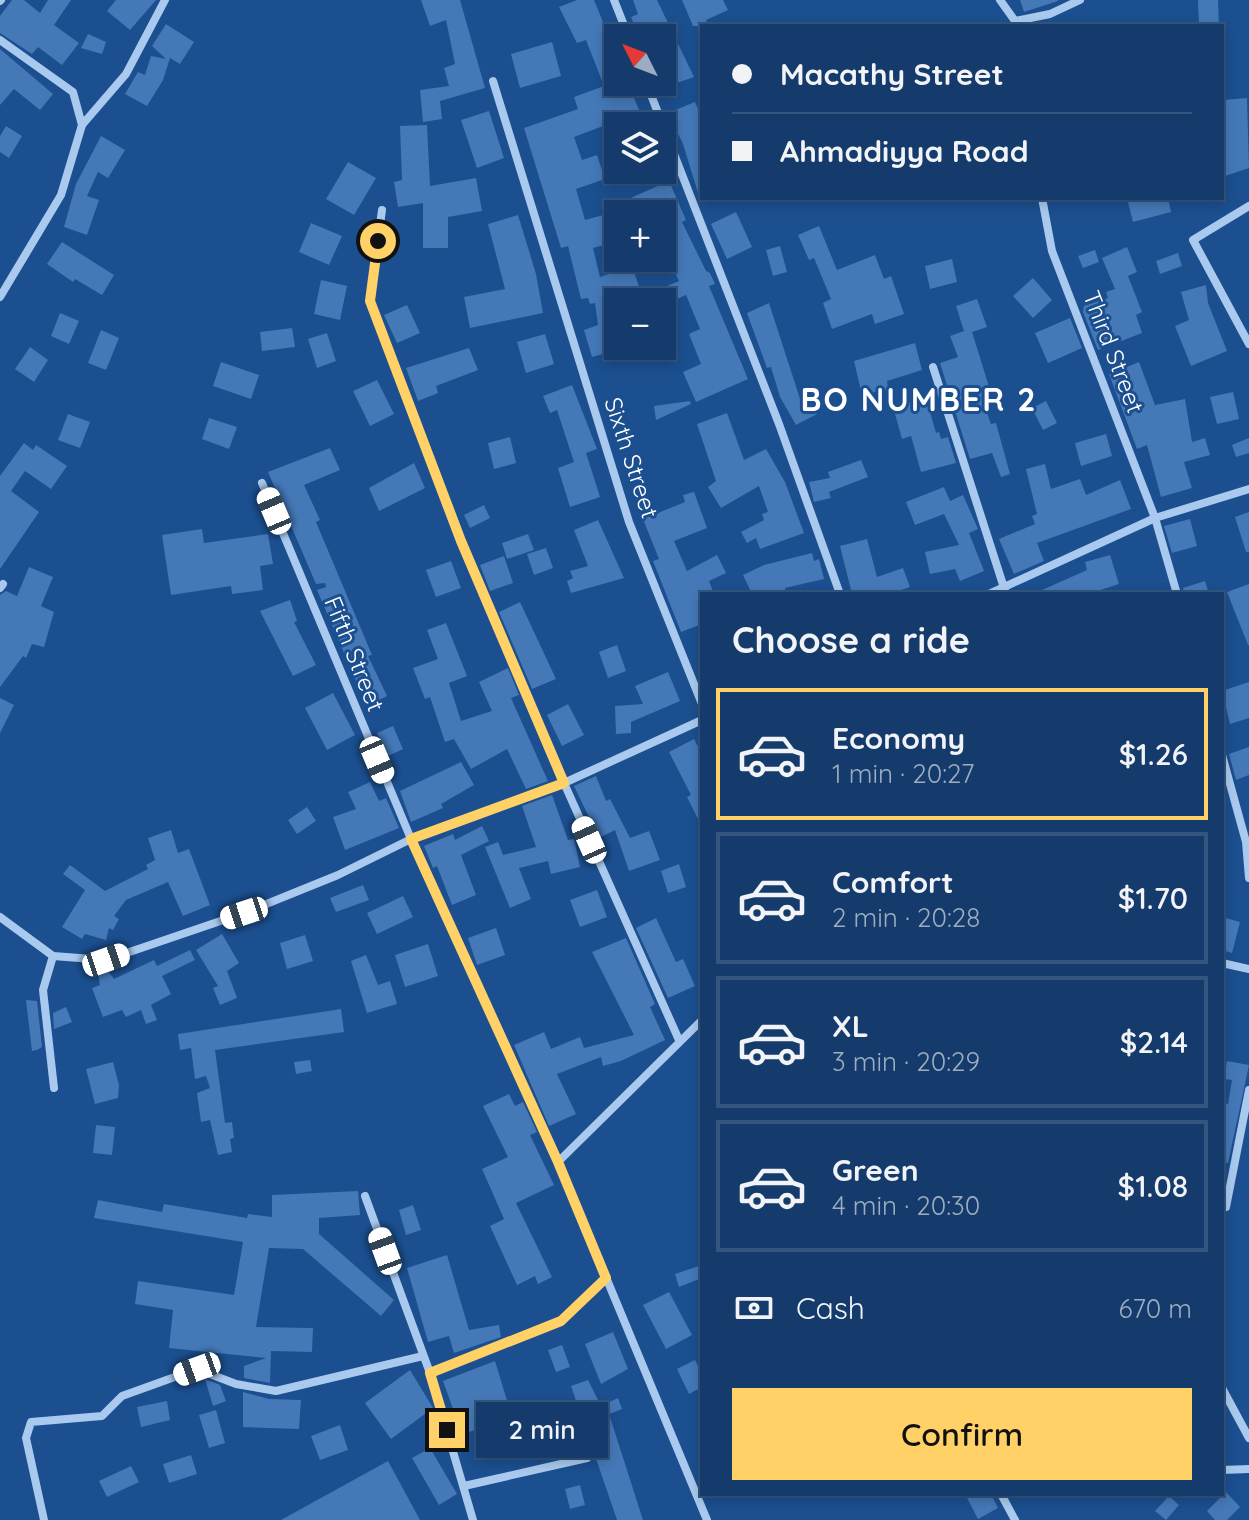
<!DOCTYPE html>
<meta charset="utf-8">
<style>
body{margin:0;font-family:Quicksand,sans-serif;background:#214673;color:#f1f3f6;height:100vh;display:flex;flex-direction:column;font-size:30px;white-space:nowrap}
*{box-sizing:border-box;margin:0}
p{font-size:26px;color:#9dadc1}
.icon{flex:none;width:44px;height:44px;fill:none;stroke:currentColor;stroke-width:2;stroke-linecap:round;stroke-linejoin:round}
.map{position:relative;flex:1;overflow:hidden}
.panel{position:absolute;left:700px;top:592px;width:524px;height:904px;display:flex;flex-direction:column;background:#143b6b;border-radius:0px;box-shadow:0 4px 12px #0003,0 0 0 2px #33557e}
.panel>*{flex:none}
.top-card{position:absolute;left:700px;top:24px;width:524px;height:176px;border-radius:0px;box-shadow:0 4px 12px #0003,0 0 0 2px #33557e;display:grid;align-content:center;height:176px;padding:0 32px;background:#143b6b}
.needle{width:52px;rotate:312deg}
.tools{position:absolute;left:604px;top:24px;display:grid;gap:16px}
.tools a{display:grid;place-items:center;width:72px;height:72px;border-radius:0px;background:#143b6b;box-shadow:0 4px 12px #0003,0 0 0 2px #33557e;font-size:40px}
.end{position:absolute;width:36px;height:36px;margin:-18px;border:10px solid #ffd166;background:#111;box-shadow:0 0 0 4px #111}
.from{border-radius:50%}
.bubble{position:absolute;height:56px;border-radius:0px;background:#143b6b;box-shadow:0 4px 12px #0003,0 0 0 2px #33557e;font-size:26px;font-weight:600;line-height:56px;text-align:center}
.car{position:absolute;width:24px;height:48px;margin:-24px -12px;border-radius:10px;box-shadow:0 0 6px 2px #0007;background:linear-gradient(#fff 24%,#345 0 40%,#fff 0 76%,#345 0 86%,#fff 0)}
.top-card b{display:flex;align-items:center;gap:28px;height:76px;font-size:30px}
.top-card b+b{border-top:2px solid #33557e}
.top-card i{width:20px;height:20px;background:#f1f3f6}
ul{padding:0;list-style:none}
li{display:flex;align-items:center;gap:24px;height:132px;margin:0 16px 12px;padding:0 16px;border:4px solid #33557e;border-radius:0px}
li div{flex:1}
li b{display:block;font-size:30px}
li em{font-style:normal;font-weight:600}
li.active{border-color:#ffd166}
li>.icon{width:72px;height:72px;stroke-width:1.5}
h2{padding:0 32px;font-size:36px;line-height:96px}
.pay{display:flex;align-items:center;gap:20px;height:88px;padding:0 32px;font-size:30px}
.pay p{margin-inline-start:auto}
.button{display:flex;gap:16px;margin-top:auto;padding:16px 32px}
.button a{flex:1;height:92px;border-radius:0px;background:#ffd166;color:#111;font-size:32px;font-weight:600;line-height:92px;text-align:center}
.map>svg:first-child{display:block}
.building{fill:#4478b7}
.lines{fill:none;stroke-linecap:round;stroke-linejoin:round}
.street{stroke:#a9c9ee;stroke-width:8}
.route{stroke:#ffd166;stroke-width:10}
.labels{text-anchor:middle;stroke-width:6;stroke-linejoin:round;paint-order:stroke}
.street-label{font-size:24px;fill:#fff;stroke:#1b4f8f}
.district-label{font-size:32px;font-weight:bold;letter-spacing:2px;fill:#fff;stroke:#1b4f8f}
</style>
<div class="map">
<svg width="1249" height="1520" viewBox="0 0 1249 1520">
<rect width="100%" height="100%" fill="#1b4f8f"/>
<g class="building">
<path d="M12,0H24L40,13L48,0H71L54,25L79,43L62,65L38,47L32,54L0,33V16Z"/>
<path d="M116,0H156L130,30L107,11Z"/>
<path d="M421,0H460L485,88L440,101L442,119L423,122L420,90L449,86L444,68L455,64L446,20L430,26Z"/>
<path d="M577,0H594L618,59V88L628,84L640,112L574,137L582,160L597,155L605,179L576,189L585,220L618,211V241L593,248L600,277L632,266L643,298L618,302L620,349L592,357L584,330L598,325L595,303L590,304L588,298L581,299L568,246L561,248L524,128L578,109L574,97L604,86L586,40L577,43L559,7Z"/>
<path d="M633,0H657L694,77L668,86L662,69V38H640L631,17L638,14Z"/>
<path d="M682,0H723L728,10L706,20L708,26H693Z"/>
<path d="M1020,0H1058V1L1024,12Z"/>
<path d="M1198,0H1218L1219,26H1199Z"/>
<path d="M166,24L194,42L180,64L170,58L163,80L147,106L125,94L138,72L145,75L151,56L166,59L152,46Z"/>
<path d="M88,34L106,42L102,54L81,48Z"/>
<path d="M552,42L561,76L520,88L511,54Z"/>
<path d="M0,49L53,94L40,110L14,89L0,105Z"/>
<path d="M1247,98L1249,168L1222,177V142L1226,141L1223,100Z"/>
<path d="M695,102L702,118L699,196L683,144L668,113Z"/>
<path d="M489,111L504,158L477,168L461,120Z"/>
<path d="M427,125L430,186L476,178L482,211L448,217V248H423V203L398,207L394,182L402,180L400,126Z"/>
<path d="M6,126L22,136L9,158L0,152V136Z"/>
<path d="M101,136L125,150L108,178L98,172L87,196L99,200L87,235L64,227L76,184Z"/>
<path d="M348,162L376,178L354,215L326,199Z"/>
<path d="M669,181L686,220L682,222L706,271L710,273L715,284L709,286L748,379L696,402L683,372L701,364L689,334L700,329L686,295L673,301L667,286L679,281L662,244V214H621L617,204Z"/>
<path d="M1144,198H1168L1171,212L1133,222L1128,202Z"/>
<path d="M736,212L752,247L727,259L711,224Z"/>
<path d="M518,215L536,274L543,313L470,328L464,297L505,289L488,224Z"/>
<path d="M311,223L342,236L329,265L299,252Z"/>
<path d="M819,226L837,270L875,255L884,279L891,276L904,314L875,324L872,314L832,329L823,303L831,299L814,258L809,260L798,235Z"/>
<path d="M62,242L114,275L102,295L75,279L73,282L47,264Z"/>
<path d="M780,246L787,272L773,276L766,250Z"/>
<path d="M1127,247L1137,272L1128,276L1142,312L1136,315L1142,333L1098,350L1083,312L1084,306L1108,298L1106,292L1115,289L1102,258Z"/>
<path d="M1095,250L1099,262L1083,268L1078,256Z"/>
<path d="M1178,253L1182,266L1160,274L1156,261Z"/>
<path d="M952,259L957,282L930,289L925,266Z"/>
<path d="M1033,278L1052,300L1033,318L1013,296Z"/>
<path d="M321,280L347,286L340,320L314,314Z"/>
<path d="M1206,285L1208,303L1227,351L1191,366L1175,326L1189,320L1181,292Z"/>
<path d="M977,299L987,327L972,332L991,393L981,397L991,424L996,423L1010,474L1001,477L992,453L970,459L940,363L958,357L950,336L964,331L956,306Z"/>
<path d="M769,303L802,405L810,401L817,414L796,425L780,397L771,367L767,368L747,313Z"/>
<path d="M407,305L420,333L397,343L384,315Z"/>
<path d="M60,313L79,321L69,344L51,336Z"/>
<path d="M1070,318L1082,348L1048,363L1035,333Z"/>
<path d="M292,328L295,347L262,351L260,332Z"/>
<path d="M101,330L119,338L106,370L88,363Z"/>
<path d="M327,333L336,361L317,368L308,339Z"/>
<path d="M545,334L554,364L526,373L517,342Z"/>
<path d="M915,343L922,370L887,381L888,389L862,395L854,361Z"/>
<path d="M30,347L48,360L34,382L15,369Z"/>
<path d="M469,348L478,370L436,386L438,393L418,401L406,368Z"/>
<path d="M221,362L259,375L251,399L213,386Z"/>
<path d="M1139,362L1155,405L1185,399L1192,442L1205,438L1210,455L1184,462L1192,488L1161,497L1147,445L1137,449L1109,374Z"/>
<path d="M377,380L394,414L370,426L353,391Z"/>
<path d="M572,385L597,449L586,453L600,497L570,507L558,468L574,462L557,410L550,413L543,396Z"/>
<path d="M1233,392L1239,419L1217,424L1210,397Z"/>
<path d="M926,398L936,433L939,432L941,439L948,437L956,463L921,472L911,436L902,439L893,407Z"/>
<path d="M690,401L691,404L656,420L654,406Z"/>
<path d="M1046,401L1057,423L1043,430L1032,408Z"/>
<path d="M727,413L744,460L766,449L785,482L804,533L760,549L756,538L747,543L741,532L764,520L762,514L768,512L759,486L721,508L708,487L716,481L697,424Z"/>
<path d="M68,414L90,422L80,448L58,440Z"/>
<path d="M209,418L237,427L229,449L202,439Z"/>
<path d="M1106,434L1112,456L1081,466L1075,443Z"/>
<path d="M510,437L516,463L494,469L488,443Z"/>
<path d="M1249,438V453L1236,457L1232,445Z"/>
<path d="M24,443L33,450L36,445L67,466L51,489L25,471L11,491L39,512L0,569V476Z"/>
<path d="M330,448L340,470L304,485L320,520L316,522L372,655L368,656L387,696L367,706L317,590L326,587L325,583L316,584L268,472Z"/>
<path d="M861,460L868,477L829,492L831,498L814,502L809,482L830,478L828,472Z"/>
<path d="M414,463L425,488L379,511L369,488Z"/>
<path d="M1045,464L1051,489L1080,479L1086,495L1120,480L1131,509L1037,543L1044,561L1014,574L999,539L1035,524L1032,516L1037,514L1026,469Z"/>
<path d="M944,487L950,501L963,495L978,529L969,533L984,571L960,581L955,569L930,574L925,552L959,545L944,514L915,525L906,502Z"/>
<path d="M694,492L707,528L674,541L687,571L717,555L726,573L709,581L714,594H702V602L698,604L702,624L681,632L653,561L659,559L643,519L685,502L683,495Z"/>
<path d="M484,505L490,518L470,528L464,515Z"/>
<path d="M1249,512V552H1246L1235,517Z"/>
<path d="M1190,519L1197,546L1172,553L1164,526Z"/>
<path d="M598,520L624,578L571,593L567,581L573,578L570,571L588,566L574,530Z"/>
<path d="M202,529L204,543L268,534L273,564L260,566L263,590L232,594L231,586L171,595L162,535Z"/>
<path d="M528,534L534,550L507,559L502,543Z"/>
<path d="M867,539L877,577L903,568L910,587L890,594H852L840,546Z"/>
<path d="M546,548L553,568L534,575L527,554Z"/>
<path d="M812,553L814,561L819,559L824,579L785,588L786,594H752L743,575L764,565Z"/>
<path d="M1110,555L1119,584L1088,594H1033L1087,570L1085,562Z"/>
<path d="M504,556L513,583L490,591L480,565Z"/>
<path d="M451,561L461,588L436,597L426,570Z"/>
<path d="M29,567L53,577L41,606L54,612L44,647L32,644L26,658L23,656L0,687V595L6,591L17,596Z"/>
<path d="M1205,581L1209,594H1184L1183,588Z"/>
<path d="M1249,584V645H1248L1227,592Z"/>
<path d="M290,600L297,621L294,622L316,665L293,676L260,611Z"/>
<path d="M520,602L556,679L532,689L499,612Z"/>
<path d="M446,623L467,676L449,683L461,721L492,711L479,682L508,668L519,695L511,698L548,781L526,789L507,749L471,769L454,739L445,742L430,697L425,699L413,668L438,659L427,630Z"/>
<path d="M617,645L626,671L608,678L599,652Z"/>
<path d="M668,672L680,701L631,722V733L616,734L615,706L643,704L635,686Z"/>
<path d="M1249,682V718L1230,724L1222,691Z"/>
<path d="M333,693L355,735L327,750L305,708Z"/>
<path d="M0,698L14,705L0,733Z"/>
<path d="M568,704L584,735L562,746L547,715Z"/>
<path d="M393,726L403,749L388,756L377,733Z"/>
<path d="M694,739L702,754V827L687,797L691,795L669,752Z"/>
<path d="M1249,747V775L1236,780L1229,754Z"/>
<path d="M461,762L474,785L441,804L443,808L411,822L400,791Z"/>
<path d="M596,776L606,801L610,799L630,838L649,831L660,860L629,871L615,830L599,838L574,786Z"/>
<path d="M370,782L379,801L386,798L399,828L345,850L333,817L356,809L348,792Z"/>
<path d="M552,795L568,840L574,839L580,867L551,874L548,861L519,868L531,899L510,908L485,847L498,842L503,855L536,847L522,806Z"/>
<path d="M307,807L316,821L297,834L288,820Z"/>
<path d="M482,826L489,841L461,855L476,895L452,905L437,866L433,868L424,846L453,834L455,840Z"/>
<path d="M171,830L178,853L189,849L210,905L183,916L168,882L126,900L114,916L119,919L113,930L109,928L106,940L85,934L82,939L62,927L85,890L63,874L70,865L105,891L148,869L146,865L155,860L148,838Z"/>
<path d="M679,864L686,887L668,893L661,871Z"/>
<path d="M363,885L369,900L336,912L330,898Z"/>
<path d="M597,890L607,917L580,927L570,900Z"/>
<path d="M403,896L413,917L377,934L367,913Z"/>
<path d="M1222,917L1240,922L1232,953L1222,950Z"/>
<path d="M656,918L676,962L683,959L695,986L668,998L636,928Z"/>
<path d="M496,928L505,955L477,965L468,938Z"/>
<path d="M222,934L239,963L227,971L237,998L220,1005L213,988L218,986L196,950Z"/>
<path d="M305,935L313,961L287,969L280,943Z"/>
<path d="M626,938L655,1004L650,1007L665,1040L621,1061L603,1066L601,1057L557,1074L576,1114L549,1126L514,1045L544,1032L551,1049L580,1037L584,1048L634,1035L592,952Z"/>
<path d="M428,944L438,976L405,987L395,955Z"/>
<path d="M190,950L195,960L162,976L171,994L151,1005L157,1020L146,1024L141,1010L126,1017L122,1010L103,1017L92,988L100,985L98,973L105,967L114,979L154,960L157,966Z"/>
<path d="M366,955L378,985L390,981L397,1004L367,1013L351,961Z"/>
<path d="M26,1000L37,1001L42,1047L37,1050L32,1051Z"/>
<path d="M66,1007L72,1022L54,1029L53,1013Z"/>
<path d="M341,1009L344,1032L215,1050L225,1123L232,1122L234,1138L230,1139L232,1152L218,1155L210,1120L201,1122L197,1093L210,1088L206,1076L195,1079L191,1048L180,1050L178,1034Z"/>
<path d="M310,1060L312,1071L296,1074L294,1062Z"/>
<path d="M1227,1061L1249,1065L1228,1163L1222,1162V1102L1228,1104L1232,1080L1224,1079Z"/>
<path d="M113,1062L119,1085L118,1098L95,1104L86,1069Z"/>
<path d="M509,1094L515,1106L523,1102L537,1132L530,1135L554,1185L516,1203L552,1277L538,1284L535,1276L517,1285L490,1226L504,1219L482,1169L508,1157L483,1106Z"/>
<path d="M96,1125L115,1127L112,1155L93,1153Z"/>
<path d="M358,1191L360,1215L319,1218V1234L394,1300L381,1316L303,1249L269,1248L256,1327L313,1328L312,1352L271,1351L270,1383L244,1378V1366L266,1358L169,1348L173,1310L135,1304L138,1281L234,1295L243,1242L94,1218L98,1200L162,1212L164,1204L247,1218L248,1214L272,1217V1195Z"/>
<path d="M413,1205L421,1230L406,1235L399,1210Z"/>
<path d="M447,1255L469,1330L499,1325L501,1337L454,1353L449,1336L428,1342L407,1268Z"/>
<path d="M699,1266L702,1278L679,1287L675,1274Z"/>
<path d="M669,1292L692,1335L666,1349L643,1305Z"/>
<path d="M613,1332L628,1369L601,1384L585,1344Z"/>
<path d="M562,1345L570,1367L556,1372L548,1350Z"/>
<path d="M695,1360L702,1374V1387L689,1394L677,1369Z"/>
<path d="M495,1361L512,1417L469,1432L464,1417L457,1420L443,1381Z"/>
<path d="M410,1370L433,1408L391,1439L365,1403Z"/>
<path d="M205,1379L220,1385L226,1401L213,1406Z"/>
<path d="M588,1380L601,1406L618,1398L622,1409L609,1414L643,1520H617L592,1447L538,1459L534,1439L585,1427L571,1386Z"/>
<path d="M243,1392L269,1399L301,1400L299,1429L243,1427Z"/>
<path d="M167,1401L170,1420L141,1427L137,1407Z"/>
<path d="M216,1410L225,1443L209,1448L199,1415Z"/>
<path d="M521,1417L528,1436L512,1442L504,1423Z"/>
<path d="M340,1425L348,1450L320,1460L311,1436Z"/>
<path d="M430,1448L457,1494L439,1505L412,1458Z"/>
<path d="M191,1455L197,1474L169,1483L163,1464Z"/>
<path d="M388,1461L420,1520H281Z"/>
<path d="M131,1466L139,1482L107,1497L99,1481Z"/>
<path d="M580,1485L585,1505L570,1509L565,1489Z"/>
<path d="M1226,1492L1240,1507L1227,1520H1215L1207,1511Z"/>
<path d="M965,1494H991L998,1508L978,1519Z"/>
<path d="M1169,1496L1179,1505L1166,1520L1155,1511Z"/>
</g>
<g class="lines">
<g class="street">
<path d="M614,0L629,38"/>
<path d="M1000,0L1015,21"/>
<path d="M0,1L1,0"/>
<path d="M1015,21L1050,14L1080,0"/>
<path d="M0,40L73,92L82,125L61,195L0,297"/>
<path d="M493,81L629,522L702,704"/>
<path d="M646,82L779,424L840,594"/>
<path d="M82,125L126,74L165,0"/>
<path d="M1042,198L1052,251L1155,518L1249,489"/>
<path d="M1249,206L1193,240L1249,344"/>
<path d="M382,210L370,301L461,541L564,783L679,1040"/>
<path d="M933,367L1006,594"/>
<path d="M262,483L411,839L558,1162L707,1520"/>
<path d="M0,588L3,584"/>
<path d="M989,594L1155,518L1177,594"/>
<path d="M1222,755L1246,842L1249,878"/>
<path d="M0,917L53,956L106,960L244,913L338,875L411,839L564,783L702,720"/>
<path d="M53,956L43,990L54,1088"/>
<path d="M1222,963L1249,969"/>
<path d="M558,1162L702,1020"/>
<path d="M365,1196L430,1373L473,1520"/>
<path d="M1226,1207L1249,1090"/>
<path d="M430,1373L561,1321L606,1278"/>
<path d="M1222,1388L1249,1438"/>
<path d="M1222,1470L1249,1469"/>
<path d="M464,1486L587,1458"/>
<path d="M1001,1494L1015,1520"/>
<path d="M44,1520L26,1438L31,1422L102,1416L122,1396L197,1369L236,1384L276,1391L423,1356"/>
</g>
</g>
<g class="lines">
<path class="route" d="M378,241L370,301L461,541L564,783L411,839L558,1162L606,1278L561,1321L430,1373L447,1430"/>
</g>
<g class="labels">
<g class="street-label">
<text transform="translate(1113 352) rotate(69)" y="8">Third Street</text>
<text transform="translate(631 458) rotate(72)" y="8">Sixth Street</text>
<text transform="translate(354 654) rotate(68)" y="8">Fifth Street</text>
</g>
<g class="district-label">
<text x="919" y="411">BO NUMBER 2</text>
</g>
</g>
</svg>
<div class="tools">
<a><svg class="needle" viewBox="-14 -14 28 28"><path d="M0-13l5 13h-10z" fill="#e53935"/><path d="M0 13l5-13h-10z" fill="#9dadc1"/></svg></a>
<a><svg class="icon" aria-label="layers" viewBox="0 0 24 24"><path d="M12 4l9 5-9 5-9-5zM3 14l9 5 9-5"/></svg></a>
<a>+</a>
<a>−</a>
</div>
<i class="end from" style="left:378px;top:241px"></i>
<i class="end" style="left:447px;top:1430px"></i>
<div class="bubble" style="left:476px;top:1402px;width:132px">2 min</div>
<i class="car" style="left:274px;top:511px;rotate:337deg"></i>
<i class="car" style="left:377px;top:760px;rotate:157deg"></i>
<i class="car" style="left:589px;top:840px;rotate:336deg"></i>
<i class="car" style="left:244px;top:913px;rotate:252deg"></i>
<i class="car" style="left:106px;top:960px;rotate:71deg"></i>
<i class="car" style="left:385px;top:1251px;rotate:340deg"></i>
<i class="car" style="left:197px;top:1369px;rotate:250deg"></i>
<div class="top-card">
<b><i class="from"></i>Macathy Street</b>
<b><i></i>Ahmadiyya Road</b>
</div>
<section class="panel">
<h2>Choose a ride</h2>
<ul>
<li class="active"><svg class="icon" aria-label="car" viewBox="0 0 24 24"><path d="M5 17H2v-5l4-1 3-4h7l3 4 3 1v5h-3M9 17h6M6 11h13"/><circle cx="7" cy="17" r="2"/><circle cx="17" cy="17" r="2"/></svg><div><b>Economy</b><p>1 min · 20:27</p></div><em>$1.26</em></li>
<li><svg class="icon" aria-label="car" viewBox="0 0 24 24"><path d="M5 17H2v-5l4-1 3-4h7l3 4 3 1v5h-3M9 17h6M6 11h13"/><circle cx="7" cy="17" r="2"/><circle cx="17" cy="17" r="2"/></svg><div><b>Comfort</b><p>2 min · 20:28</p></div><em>$1.70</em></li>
<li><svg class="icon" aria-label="car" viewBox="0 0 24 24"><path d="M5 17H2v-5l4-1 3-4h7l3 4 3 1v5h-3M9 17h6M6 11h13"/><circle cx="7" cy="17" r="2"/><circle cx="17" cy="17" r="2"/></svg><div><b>XL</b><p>3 min · 20:29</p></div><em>$2.14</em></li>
<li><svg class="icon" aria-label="car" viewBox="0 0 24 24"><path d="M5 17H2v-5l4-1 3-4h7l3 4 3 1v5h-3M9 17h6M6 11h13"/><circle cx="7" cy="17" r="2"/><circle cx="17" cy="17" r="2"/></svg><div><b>Green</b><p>4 min · 20:30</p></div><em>$1.08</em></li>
</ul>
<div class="pay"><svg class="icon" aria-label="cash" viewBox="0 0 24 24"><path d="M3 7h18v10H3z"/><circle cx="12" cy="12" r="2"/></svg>Cash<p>670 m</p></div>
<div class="button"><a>Confirm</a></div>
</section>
</div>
